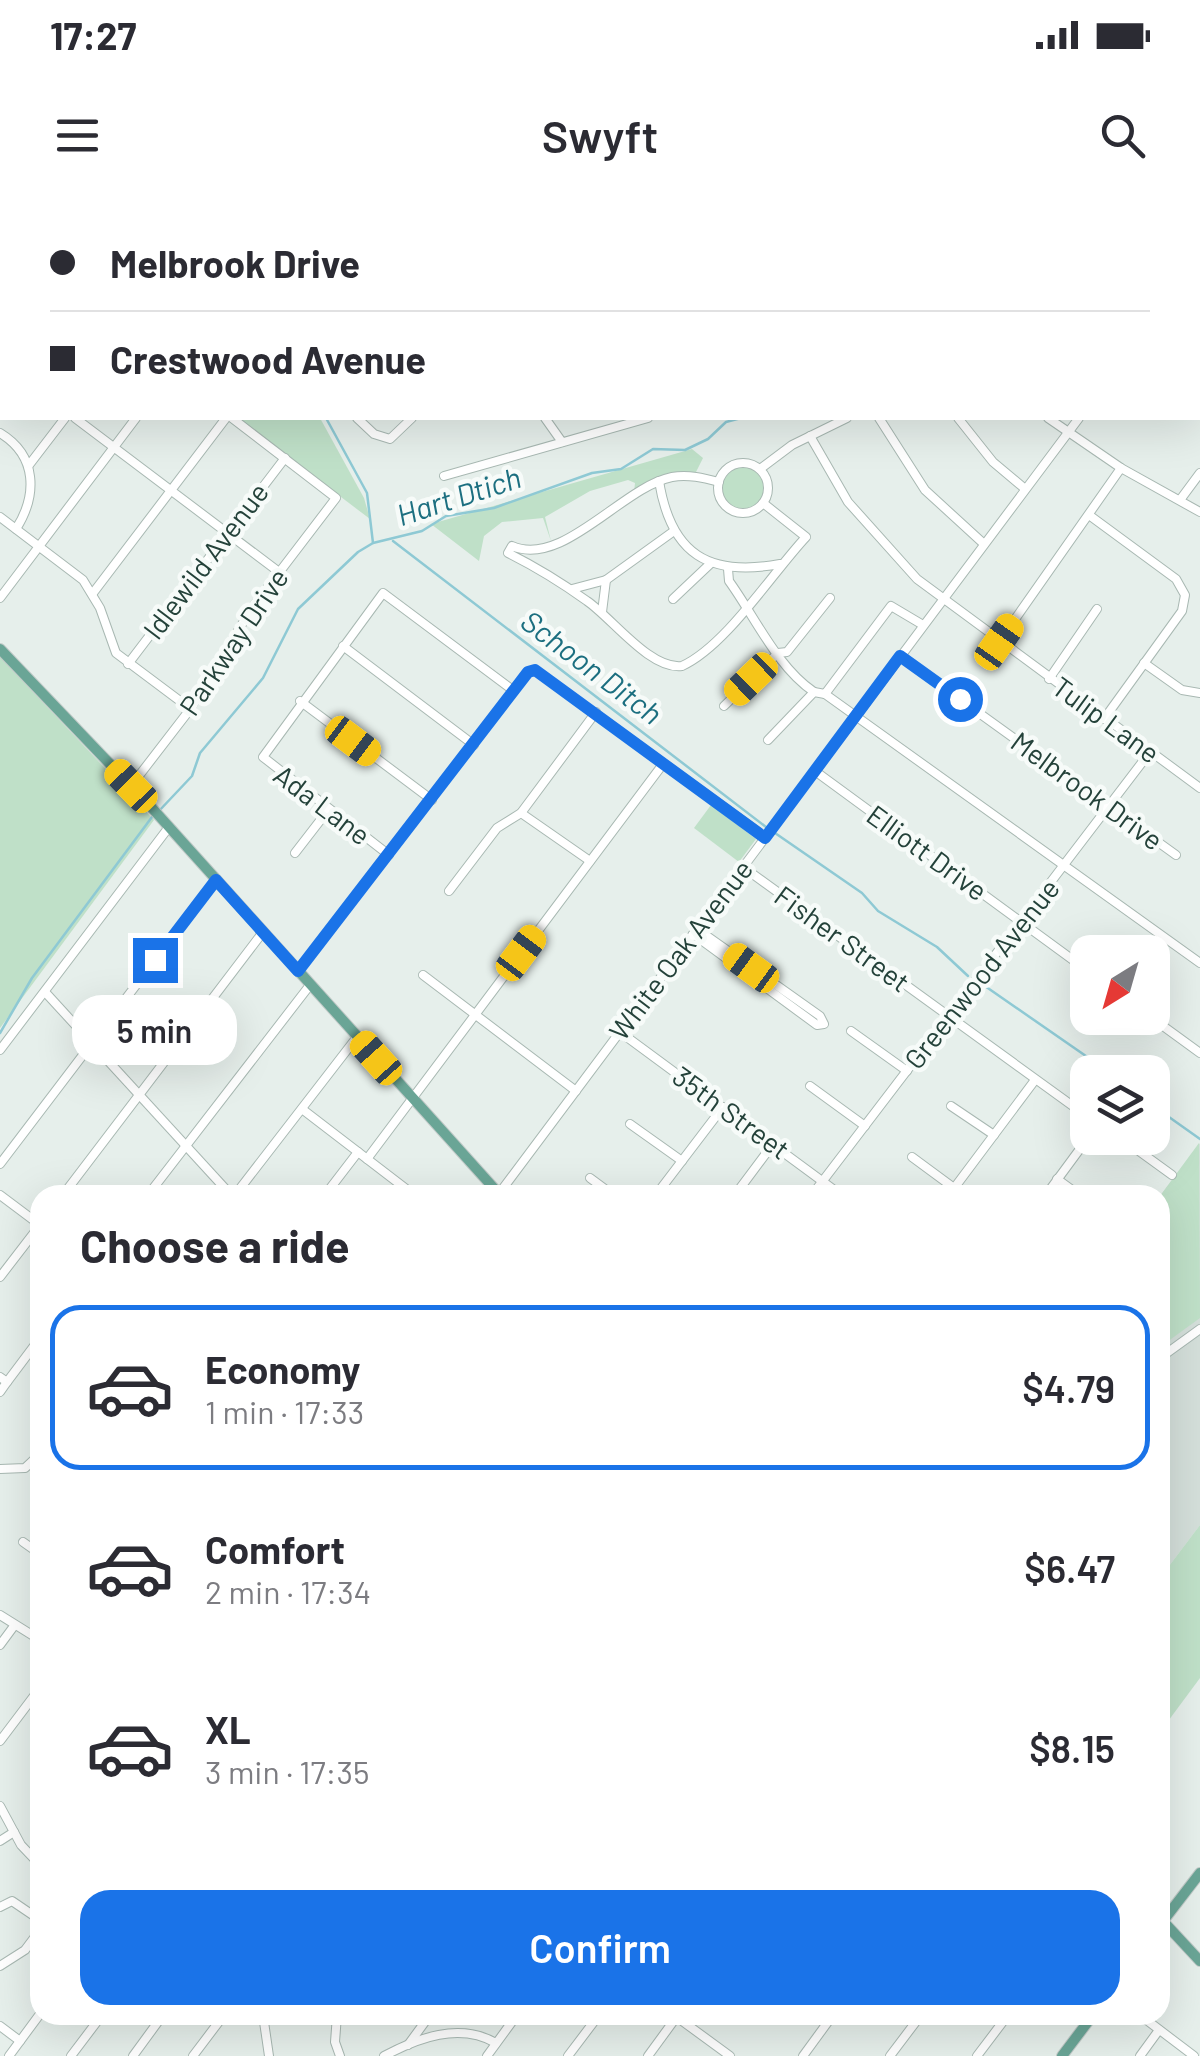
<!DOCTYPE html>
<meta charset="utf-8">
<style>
body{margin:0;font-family:Barlow,sans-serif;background:#f7f7f7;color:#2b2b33;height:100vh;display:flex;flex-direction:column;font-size:38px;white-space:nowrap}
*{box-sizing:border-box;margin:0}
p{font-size:32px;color:#7c7c81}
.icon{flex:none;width:55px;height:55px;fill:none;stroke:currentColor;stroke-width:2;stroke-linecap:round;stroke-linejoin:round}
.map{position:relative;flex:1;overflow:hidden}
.details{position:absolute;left:30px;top:985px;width:1140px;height:840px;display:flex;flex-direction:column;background:#fff;border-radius:30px;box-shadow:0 10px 40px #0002}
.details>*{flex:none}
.guide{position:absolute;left:0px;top:0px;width:1200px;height:220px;box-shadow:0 10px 40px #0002;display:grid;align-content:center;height:220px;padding:0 50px;background:#fff}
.needle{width:65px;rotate:217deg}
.fabs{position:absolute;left:1070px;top:735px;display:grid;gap:20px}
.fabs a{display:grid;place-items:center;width:100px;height:100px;border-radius:20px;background:#fff;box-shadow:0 10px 40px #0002;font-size:50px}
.end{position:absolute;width:45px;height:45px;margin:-22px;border:12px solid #1a73e8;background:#fff;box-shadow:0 0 0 5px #fff}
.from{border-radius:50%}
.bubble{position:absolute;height:70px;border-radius:30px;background:#fff;box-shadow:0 10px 40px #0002;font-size:32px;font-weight:600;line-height:70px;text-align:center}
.car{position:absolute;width:30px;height:60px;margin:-30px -15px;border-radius:12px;box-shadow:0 0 8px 2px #0007;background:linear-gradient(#f5c518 24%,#345 0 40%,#f5c518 0 76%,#345 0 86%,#f5c518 0)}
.guide b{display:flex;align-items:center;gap:35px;height:95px;font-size:38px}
.guide b+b{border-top:2px solid #e1e1e2}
.guide i{width:25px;height:25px;background:#2b2b33}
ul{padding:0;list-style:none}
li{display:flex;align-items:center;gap:30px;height:165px;margin:0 20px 15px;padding:0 30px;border:5px solid transparent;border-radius:30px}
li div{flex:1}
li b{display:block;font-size:38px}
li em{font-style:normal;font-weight:600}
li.selected{border-color:#1a73e8}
li>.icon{width:90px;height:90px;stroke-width:1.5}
h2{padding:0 50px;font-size:45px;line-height:120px}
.primary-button{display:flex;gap:20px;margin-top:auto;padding:20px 50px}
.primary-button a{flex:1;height:115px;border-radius:30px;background:#1a73e8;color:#fff;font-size:40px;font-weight:600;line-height:115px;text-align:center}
.status{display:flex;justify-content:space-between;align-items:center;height:70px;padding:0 50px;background:#fff;direction:ltr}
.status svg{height:28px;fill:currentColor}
header{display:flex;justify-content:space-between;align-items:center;height:130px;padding:0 50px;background:#fff;font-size:45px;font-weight:600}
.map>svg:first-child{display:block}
.built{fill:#d4dfda}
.green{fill:#bfe0c8}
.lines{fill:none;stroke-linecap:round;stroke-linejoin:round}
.stream{stroke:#8ec9d4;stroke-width:2.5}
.minor-casing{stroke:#a8b8b2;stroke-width:10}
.major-casing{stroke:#c2cac8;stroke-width:12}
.minor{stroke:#fff;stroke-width:8}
.major{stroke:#6aa596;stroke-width:10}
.route{stroke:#1a73e8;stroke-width:12}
.labels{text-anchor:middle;stroke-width:9;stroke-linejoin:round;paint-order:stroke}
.street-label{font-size:28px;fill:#24423a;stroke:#f7fbf9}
.water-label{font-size:30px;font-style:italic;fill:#1c6f80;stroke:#f7fbf9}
</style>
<div class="status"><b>17:27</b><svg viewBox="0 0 49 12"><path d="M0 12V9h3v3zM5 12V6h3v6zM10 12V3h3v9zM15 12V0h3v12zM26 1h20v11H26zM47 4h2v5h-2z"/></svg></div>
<header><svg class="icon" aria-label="menu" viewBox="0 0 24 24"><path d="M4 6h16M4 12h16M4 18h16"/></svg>Swyft<svg class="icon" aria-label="search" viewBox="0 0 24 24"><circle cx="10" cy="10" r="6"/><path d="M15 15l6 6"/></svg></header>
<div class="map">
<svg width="1200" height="1856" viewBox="0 0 1200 1856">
<rect width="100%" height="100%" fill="#e6efeb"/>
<path class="built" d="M1200,943V1325L1160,1378V996Z"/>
<g class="green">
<path d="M237,218H320L364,298L370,319Z"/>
<path d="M692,249L703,258L695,274L634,292L635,283L628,280L590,291L545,317L551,341L543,318L502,322L484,336L479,361L431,324Z"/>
<circle cx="743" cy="288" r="22"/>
<path d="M0,457L154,620L0,828Z"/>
<path d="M711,605L756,639L739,662L694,628Z"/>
<path d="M1199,943L1200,1118L1160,1147V996Z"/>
<path d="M1200,1325V1478L1160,1532V1378Z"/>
</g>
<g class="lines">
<g class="stream">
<path d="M194,0L198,2"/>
<path d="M1157,2L1163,0"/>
<path d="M326,218L367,293L373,343"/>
<path d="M393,341L766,627"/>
<path d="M158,612L192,576L200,553L263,478L298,409L358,352L373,343L422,331L446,316L494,308L592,273L621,269L653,249L685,250L708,239L726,222L741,218"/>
<path d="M775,633L862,693L878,711L937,747L968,776"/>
<path d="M982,784L1109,872"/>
<path d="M0,833L32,778L152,617"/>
<path d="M1152,905L1200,939"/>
</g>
<defs>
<g id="minor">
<path d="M165,0L170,2"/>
<path d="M212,0L215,2"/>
<path d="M366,0L369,2"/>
<path d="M726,0L729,2"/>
<path d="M830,0L833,2"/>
<path d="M924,0L926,2"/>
<path d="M1007,0L1008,2"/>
<path d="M1013,0L1014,2"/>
<path d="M60,2L62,0"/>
<path d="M71,2L73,0"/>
<path d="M155,2L157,0"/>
<path d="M445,2L446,0"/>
<path d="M499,2L501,0"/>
<path d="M573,2L575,0"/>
<path d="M675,2L677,0"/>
<path d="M790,2L792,0"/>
<path d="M1060,2L1065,0"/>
<path d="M0,40L2,42"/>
<path d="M1198,40L1200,42"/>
<path d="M1198,59L1200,55"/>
<path d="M0,97L2,94"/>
<path d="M0,160L2,162"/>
<path d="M1198,200L1200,201"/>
<path d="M1198,207H1200"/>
<path d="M0,208L2,205"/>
<path d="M75,218L279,372"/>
<path d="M357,218L374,234L390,239L412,218"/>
<path d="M545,218L562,242"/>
<path d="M879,218L925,290L984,344"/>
<path d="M958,218L993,262L1024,288"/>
<path d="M1048,218L1121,268L1200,312"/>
<path d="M0,233C38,256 37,296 16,329"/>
<path d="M810,236L848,302L917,379L1200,588"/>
<circle cx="743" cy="288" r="25"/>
<path d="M29,265L65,218"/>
<path d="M760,269L792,245L847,218"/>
<path d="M444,276L648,218"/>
<path d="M659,281C671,355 709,377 780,364"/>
<path d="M719,282C704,278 688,274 672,277C622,287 563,368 512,346L508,353C534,366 562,383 587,401C612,418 650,470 682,466C726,446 773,372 806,337L763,303"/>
<path d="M1180,300L1200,273"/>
<path d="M1089,315L1176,379L1185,395L1182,411L1104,519"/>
<path d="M0,317L83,380L100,408L116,453L188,507"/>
<path d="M728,369L729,381C755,417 777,467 814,492"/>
<path d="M572,389L606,380"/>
<path d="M93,393L226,218"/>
<path d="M0,398L136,218"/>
<path d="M673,399L710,364"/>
<path d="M602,412L606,380L674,331"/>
<path d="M999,442L1121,268"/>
<path d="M343,446L474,545"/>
<path d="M900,456L1176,655"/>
<path d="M1144,463L1182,490L1200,493"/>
<path d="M128,464L285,258"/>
<path d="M1049,479L1097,409"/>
<path d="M825,494L1200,763"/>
<path d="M300,501L432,600"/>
<path d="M724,506L778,453L787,452L830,398"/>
<path d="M768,540L814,492L825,494L891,406L923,425"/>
<path d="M815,571L1088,771"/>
<path d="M131,586L188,512L252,408L336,298L232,218"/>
<path d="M521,613L590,661"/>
<path d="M295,653L329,609"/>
<path d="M389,655L263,557L383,393L514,491"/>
<path d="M743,667L1088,917"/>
<path d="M449,691L497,628L521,613L596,512"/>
<path d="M693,734L817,825L824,824L820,816L697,729"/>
<path d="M298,771L528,472L535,470L765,637"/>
<path d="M423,775L576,891"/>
<path d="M45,792L231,995"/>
<path d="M1152,818L1200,853"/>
<path d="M851,831L907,871"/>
<path d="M620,832L841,995"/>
<path d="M0,850L169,627"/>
<path d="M810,886L865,926"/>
<path d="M951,906L994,935"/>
<path d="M302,909L414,995"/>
<path d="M630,924L682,961"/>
<path d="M1121,938L1172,975"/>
<path d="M912,957L954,988"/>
<path d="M367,959L663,564"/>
<path d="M0,964L216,680"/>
<path d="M590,978L613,995"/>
<path d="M1057,979L1079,995"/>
<path d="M0,995L40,1025"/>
<path d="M63,995L263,732"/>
<path d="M148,995L310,785"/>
<path d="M235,995L357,837"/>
<path d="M325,995L358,952"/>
<path d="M498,995L1079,218"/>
<path d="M656,995L723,907"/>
<path d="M735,995L773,944"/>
<path d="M812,995L1150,552"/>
<path d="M949,995L1035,880"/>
<path d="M1046,995L1088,938"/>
<path d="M0,1077L40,1025"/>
<path d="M1160,1158L1200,1129"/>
<path d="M0,1177L7,1182L0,1192"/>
<path d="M7,1182L40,1138"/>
<path d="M0,1269L25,1268L40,1254"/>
<path d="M23,1342L40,1354"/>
<path d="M0,1415L40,1440"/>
<path d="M0,1445L14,1426"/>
<path d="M0,1541L40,1488"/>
<path d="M0,1606L21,1645L40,1665"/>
<path d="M0,1641L14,1632"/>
<path d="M0,1707L12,1701L40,1720"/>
<path d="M0,1766L25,1750L40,1730"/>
<path d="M263,1815L269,1856"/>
<path d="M337,1815L335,1842L340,1856"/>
<path d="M674,1815L730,1856"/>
<path d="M1140,1815L1194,1856"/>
<path d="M0,1826L20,1841"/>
<path d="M408,1845L430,1815"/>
<path d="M9,1856L40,1814"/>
<path d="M71,1856L102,1815"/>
<path d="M133,1856L163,1815"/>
<path d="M193,1856L224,1815"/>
<path d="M384,1856C418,1838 459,1822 496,1843"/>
<path d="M487,1856L517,1815"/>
<path d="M568,1856L599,1815"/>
<path d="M648,1856L678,1815"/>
<path d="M803,1856L833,1815"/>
<path d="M890,1856L921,1815"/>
<path d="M977,1856L1008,1815"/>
<path d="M1140,1856L1159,1830"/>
</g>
<g id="major">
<path d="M0,449L152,608L500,995"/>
<path d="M1161,1719L1200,1761"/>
<path d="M1160,1725L1200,1673"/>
<path d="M1062,1856L1093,1815"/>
</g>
</defs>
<use href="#minor" class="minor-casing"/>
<use href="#major" class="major-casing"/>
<use href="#minor" class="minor"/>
<use href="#major" class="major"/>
</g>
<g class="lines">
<path class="route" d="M155,760L216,680L298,771L528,472L535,470L765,638L900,456L960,499"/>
</g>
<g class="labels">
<g class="street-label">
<text transform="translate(206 361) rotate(-53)" y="10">Idlewild Avenue</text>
<text transform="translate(234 442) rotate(-56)" y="10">Parkway Drive</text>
<text transform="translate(1106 520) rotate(36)" y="10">Tulip Lane</text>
<text transform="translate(1087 591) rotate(36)" y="10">Melbrook Drive</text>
<text transform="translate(322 605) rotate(37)" y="10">Ada Lane</text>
<text transform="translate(927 653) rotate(36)" y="10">Elliott Drive</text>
<text transform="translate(842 739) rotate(36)" y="10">Fisher Street</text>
<text transform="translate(681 750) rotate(-53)" y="10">White Oak Avenue</text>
<text transform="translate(982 774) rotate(-52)" y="10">Greenwood Avenue</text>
<text transform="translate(731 913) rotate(36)" y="10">35th Street</text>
</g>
<g class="water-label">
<text transform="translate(459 297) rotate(-18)" y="10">Hart Dtich</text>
<text transform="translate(591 468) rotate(37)" y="10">Schoon Ditch</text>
</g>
</g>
</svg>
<div class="fabs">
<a><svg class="needle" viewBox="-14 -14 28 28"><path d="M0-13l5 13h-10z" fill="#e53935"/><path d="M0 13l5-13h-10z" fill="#7c7c81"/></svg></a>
<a><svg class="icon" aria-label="layers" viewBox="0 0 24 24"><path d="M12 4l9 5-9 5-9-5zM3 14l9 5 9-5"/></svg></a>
</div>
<i class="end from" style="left:960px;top:499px"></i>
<i class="end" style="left:155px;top:760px"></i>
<div class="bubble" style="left:72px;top:795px;width:165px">5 min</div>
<i class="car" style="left:999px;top:442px;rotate:35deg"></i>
<i class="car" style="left:751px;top:479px;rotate:226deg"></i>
<i class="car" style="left:353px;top:541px;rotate:127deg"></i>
<i class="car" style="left:131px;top:586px;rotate:316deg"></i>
<i class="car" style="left:521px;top:753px;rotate:37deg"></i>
<i class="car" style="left:751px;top:768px;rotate:306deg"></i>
<i class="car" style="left:376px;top:858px;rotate:318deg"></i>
<div class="guide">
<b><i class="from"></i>Melbrook Drive</b>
<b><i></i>Crestwood Avenue</b>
</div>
<section class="details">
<h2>Choose a ride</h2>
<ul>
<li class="selected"><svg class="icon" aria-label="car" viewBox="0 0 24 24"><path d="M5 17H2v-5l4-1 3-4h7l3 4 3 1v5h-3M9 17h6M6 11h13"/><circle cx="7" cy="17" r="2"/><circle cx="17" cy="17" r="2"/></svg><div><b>Economy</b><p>1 min · 17:33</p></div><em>$4.79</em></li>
<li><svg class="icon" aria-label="car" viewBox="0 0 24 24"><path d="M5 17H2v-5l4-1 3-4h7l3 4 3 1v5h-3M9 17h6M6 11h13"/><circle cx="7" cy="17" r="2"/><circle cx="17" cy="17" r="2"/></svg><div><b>Comfort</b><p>2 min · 17:34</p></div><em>$6.47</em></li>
<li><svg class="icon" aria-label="car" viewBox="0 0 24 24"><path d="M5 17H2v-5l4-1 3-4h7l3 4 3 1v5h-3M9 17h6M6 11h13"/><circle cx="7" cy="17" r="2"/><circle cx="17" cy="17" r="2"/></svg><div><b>XL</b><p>3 min · 17:35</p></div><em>$8.15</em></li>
</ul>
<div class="primary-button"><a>Confirm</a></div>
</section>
</div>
